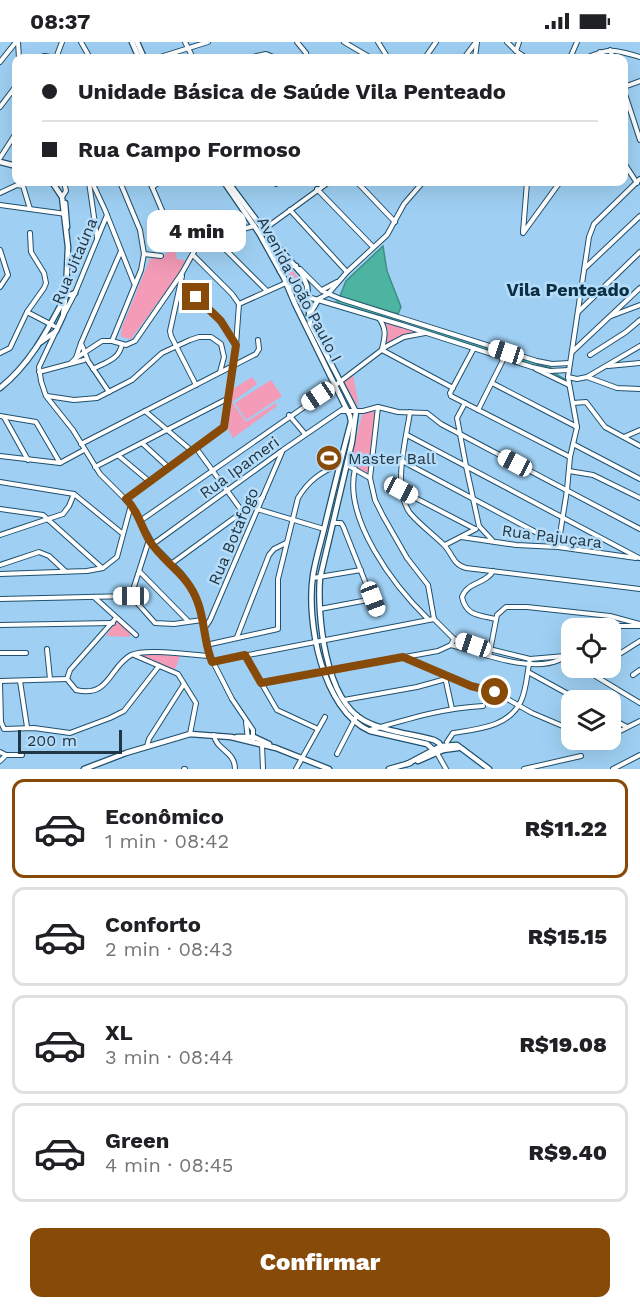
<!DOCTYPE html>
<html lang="pt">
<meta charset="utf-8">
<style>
body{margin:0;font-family:"Work Sans",sans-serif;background:#f2f2f2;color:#202124;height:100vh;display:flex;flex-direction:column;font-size:22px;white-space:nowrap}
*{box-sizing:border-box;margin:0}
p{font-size:20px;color:#757577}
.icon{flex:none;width:33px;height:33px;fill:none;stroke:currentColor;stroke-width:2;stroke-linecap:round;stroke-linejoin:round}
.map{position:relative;height:727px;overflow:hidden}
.side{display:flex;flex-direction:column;background:#fff;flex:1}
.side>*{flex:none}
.guide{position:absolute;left:12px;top:12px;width:616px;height:132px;border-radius:12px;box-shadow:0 6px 24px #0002;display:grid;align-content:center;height:132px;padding:0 30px;background:#fff}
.tools{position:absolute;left:561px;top:576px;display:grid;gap:12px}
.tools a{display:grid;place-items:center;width:60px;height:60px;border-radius:12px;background:#fff;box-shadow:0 6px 24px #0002;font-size:30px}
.scale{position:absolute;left:18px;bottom:15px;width:104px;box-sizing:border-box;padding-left:6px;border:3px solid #213543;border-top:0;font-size:16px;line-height:21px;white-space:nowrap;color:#213543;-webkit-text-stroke:4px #b5dcf8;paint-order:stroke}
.end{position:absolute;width:27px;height:27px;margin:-14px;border:8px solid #874a08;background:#fff;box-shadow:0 0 0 3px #fff}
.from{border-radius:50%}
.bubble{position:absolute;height:42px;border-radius:12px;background:#fff;box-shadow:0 6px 24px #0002;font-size:20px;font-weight:800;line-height:42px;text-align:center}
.car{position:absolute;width:18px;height:36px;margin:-18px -9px;border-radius:8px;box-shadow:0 0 4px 2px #0007;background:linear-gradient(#fff 24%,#345 0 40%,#fff 0 76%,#345 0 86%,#fff 0)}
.guide b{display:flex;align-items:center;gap:21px;height:57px;font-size:22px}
.guide b+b{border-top:2px solid #e0e0e0}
.guide i{width:15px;height:15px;background:#202124}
ul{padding:10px 0 0;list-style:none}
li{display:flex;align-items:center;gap:18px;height:99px;margin:0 12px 9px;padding:0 18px;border:3px solid #e0e0e0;border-radius:12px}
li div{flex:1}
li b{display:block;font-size:22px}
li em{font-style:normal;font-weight:800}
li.current{border-color:#874a08}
li>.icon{width:54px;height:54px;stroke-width:1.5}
.cta{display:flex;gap:12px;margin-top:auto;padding:12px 30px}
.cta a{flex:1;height:69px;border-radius:12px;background:#874a08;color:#fff;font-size:24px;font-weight:800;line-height:69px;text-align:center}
.status{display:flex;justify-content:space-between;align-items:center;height:42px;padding:0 30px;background:#fff;direction:ltr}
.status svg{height:16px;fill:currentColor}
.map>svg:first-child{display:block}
.green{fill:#f39bb7}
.water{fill:#4cb4a1;stroke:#3f8e85;stroke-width:1.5}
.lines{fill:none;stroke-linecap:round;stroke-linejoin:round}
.stream{stroke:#3f8e85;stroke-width:1.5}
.canal{stroke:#4cb4a1;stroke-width:4}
.minor-casing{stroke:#20506d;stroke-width:6}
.major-casing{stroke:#20506d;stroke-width:7}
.minor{stroke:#fff;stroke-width:4}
.major{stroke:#fff;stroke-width:4.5}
.route{stroke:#874a08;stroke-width:8}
.labels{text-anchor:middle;stroke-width:5;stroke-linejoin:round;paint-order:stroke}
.street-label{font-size:16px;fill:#213543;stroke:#b5dcf8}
.poi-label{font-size:16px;fill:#213543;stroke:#b5dcf8;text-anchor:start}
.neighbourhood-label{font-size:18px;font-weight:bold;fill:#0a2f45;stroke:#b5dcf8}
</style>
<div class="status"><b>08:37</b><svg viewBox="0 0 49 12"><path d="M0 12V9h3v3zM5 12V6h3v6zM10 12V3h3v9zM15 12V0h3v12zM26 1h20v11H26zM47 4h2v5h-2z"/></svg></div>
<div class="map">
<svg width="640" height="727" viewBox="0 0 640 727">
<rect width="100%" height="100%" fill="#9fd0f3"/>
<g class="green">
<path d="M174,203L177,217L184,218L185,223L131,297L121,295L122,285L150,217L165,213Z"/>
<path d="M287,227H291L301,239L304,250L293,242Z"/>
<path d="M382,278L418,291L401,295L385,303L388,289Z"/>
<path d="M353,332L359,366L343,340Z"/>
<path d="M252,335L257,342L232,360L246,380L276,361L277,364L233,396L228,387L233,347Z"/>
<path d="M271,338L282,354L246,378L235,361Z"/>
<path d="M368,370H376L369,432L350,421L362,373Z"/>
<path d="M332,407L339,410L338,418L325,425L318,413Z"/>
<path d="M117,578L131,592L129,595L106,594Z"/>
<path d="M142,613L147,612L180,614L175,628L143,616Z"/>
</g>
<path class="water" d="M383,204L387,229L401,265L398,272L340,254L346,239Z"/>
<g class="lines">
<g class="stream">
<path d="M533,321L551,326"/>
<path d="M538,324L544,326"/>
<path d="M554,331L566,338"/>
</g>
<path class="canal" d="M337,260L533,321"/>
<defs>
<g id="minor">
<path d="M18,0L19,16"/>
<path d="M81,0L90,16"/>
<path d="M185,0L193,16"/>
<path d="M297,0L306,11L307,16"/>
<path d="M344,0L371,16"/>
<path d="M378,0L388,16"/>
<path d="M507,0L516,9L526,16"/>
<path d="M610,8L613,16"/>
<path d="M516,9L519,0"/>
<path d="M600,10V16"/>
<path d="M38,16L45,14L55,16"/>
<path d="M56,16L62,0"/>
<path d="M157,16L208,0"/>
<path d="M248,16L266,12L276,16"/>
<path d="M425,16L436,0"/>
<path d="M464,16L476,0"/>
<path d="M475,16L477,0"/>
<path d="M570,16L577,0"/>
<path d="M586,16C611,5 615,8 640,15"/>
<path d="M0,20L16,0"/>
<path d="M624,45L640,39"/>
<path d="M624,49L640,98"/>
<path d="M0,65L16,44"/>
<path d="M0,116L16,91"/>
<path d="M624,121L637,141"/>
<path d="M89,140L97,196"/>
<path d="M92,140L105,168L134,241"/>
<path d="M150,140L173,194L177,200L213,195L254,184"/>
<path d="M357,140L395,180"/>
<path d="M375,140L382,141L391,140"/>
<path d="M276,142L278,140"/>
<path d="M152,145L160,140"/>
<path d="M317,147L373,205"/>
<path d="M0,151L17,143L23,144L30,167"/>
<path d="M62,155L66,149L64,140"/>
<path d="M0,163L66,172"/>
<path d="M290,168L347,230"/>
<path d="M523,190L527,140"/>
<path d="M259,191L329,140"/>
<path d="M523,191L560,140"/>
<path d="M213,195L267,249"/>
<path d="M192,198L195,179"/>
<path d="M0,208L8,233L0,245"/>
<path d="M144,212L161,214"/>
<path d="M193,213L232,252L239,262"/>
<path d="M585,226L640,174"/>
<path d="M300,227L322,249L341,257L537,319L552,322L570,321"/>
<path d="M182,234L170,289L171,294L196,343"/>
<path d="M181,241L216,273L235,302"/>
<path d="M322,248L337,240"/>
<path d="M308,255L402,283L532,325L550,329L569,328"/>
<path d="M318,257L328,252L347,230L387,193L404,162L423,140"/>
<path d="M239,262L286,241"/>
<path d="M27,270L54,284"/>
<path d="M578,270L640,210"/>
<path d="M63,274L75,251L107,173"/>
<path d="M611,274L640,263"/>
<path d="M379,276C387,288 385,294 382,307"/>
<path d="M56,289L39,325L41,339L46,354L73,388L100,432L131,463L154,504L181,531L189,542L199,564L210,614L232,657L253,688V700"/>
<path d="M112,299L141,228L144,212L140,188L120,140"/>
<path d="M81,301L121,209"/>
<path d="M474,306L450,351L451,354L570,415"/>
<path d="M382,308L453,346"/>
<path d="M572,310L640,246"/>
<path d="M0,311L10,306L27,270L44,246L46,241L44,231L31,210L30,191"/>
<path d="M590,313L626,290L640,278"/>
<path d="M76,316L102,299H112L126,303L135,299L182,231L201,197"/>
<path d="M71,321L76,316L81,301L88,319L109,350"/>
<path d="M608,324L640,321"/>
<path d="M93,327C106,320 119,318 122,302"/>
<path d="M536,327L569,343"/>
<path d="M39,330L84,318"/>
<path d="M568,335L577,337L587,335L640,304"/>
<path d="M587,335L617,346L640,347"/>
<path d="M492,341L577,385"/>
<path d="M47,354L74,358L97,356L132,338L162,311L190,298L199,295H211L221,302L224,315L220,330"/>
<path d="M465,361L457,376L466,424L479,484L492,498"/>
<path d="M573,361L586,360L605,385L640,404"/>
<path d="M478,368L504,316"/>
<path d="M145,369L192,409"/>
<path d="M341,369H363L378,365L398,370L427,371L441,382L640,487"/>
<path d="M410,370C406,398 392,447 410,471C420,483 433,492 444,503C452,511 453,523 466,526L640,547"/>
<path d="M289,373L305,392"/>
<path d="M0,374L36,380L60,421"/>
<path d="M4,375L28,418"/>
<path d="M407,393L639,516"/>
<path d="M624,395L640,388"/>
<path d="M142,401L169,426"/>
<path d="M81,402L256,312L259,307L258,298"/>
<path d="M573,402L640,437"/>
<path d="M196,406L242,469"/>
<path d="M0,414L60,421L84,408"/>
<path d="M119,414L150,440"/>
<path d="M404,420L558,502"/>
<path d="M347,423L370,436L375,458L383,474L407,516L428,543L434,577"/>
<path d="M95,425L227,357"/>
<path d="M355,427C343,477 394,544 428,577"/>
<path d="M569,429L593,433L640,456"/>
<path d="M370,436L378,365"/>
<path d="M0,440L74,452L123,492"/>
<path d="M402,449L475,487"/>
<path d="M126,457L224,385L236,303L239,262"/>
<path d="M0,467L43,473L102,526"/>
<path d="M257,467L324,487"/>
<path d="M140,479L333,345L387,304L404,295L425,291"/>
<path d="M333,481H341L343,484L378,572"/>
<path d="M0,493L63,472L69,464L74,452"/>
<path d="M461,495L516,503L558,505L636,516"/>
<path d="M149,498L131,554L155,581L174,582L202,578"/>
<path d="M153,502L283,408L343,367"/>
<path d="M445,503L476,487"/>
<path d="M558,505L567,448L570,415L577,385L568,335L589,195L594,182L640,137"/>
<path d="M171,522L263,455"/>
<path d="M0,523L39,510L49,514L65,529"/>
<path d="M493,529C486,542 467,540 462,555C466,574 479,573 496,577"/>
<path d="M140,530L188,579"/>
<path d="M0,532L87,529L103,526L117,515L131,463"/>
<path d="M313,536L361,528"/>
<path d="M94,555L136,593"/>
<path d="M0,557L131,554"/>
<path d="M320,567L373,557"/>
<path d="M116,576L70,628L67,637L76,648C110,656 109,625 131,613C146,606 190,613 209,614"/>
<path d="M434,577L454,597L473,603L530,617L565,614"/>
<path d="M0,583L113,581"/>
<path d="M612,584H640"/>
<path d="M204,587L210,578L282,410"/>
<path d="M237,595L269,513L274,507L286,501"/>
<path d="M206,603L278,587V537L298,456C309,438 321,430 340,422"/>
<path d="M451,603C481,611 530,631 559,618C564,616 567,613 572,610"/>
<path d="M47,607L50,637"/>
<path d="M0,611H26"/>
<path d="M134,613L178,632L196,661L190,692"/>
<path d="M245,613L277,668L318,687"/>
<path d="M489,614L497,573L506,565H527L610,574L640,582"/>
<path d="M405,616L471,644L495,650L532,671L572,688"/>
<path d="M610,618L640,599"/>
<path d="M212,620L434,577"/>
<path d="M582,626L640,661"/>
<path d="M528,630L579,658"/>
<path d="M633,633L640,628"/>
<path d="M445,635L452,667"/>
<path d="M0,639L67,637"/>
<path d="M20,639L27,685"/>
<path d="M0,641L1,680L4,687L34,686L70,691L110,676L124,669L159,624"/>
<path d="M261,641L438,609L451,603L454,597"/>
<path d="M344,658L417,645L446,637"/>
<path d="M610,676L627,685"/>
<path d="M246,680L248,697"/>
<path d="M370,688C408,677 443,666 483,664"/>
<path d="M214,693C216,708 235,709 235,727"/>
<path d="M610,694L640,679"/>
<path d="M593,698H604"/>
<path d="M447,700L453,691C478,687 509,685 521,659C527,646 527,630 530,617"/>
<path d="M262,703L263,727"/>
<path d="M147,704L149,697L184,642"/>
<path d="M0,710L6,713L0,719"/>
<path d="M437,711L446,727"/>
<path d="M337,712L357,673"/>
<path d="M6,713H22"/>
<path d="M184,727H185"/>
<path d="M296,727L325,675"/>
<path d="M524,727L581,714"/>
<path d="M613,727L640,713"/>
</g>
<g id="major">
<path d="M132,0L139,16"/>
<path d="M137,0L144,16"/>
<path d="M0,120L16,124"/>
<path d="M224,140L259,191L284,236L295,262L350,374L351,380C342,413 334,446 326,479C322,497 316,515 313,533C306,579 322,668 370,689L427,702L437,711"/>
<path d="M228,140L269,195L302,232L307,244L310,281L356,370L352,400L320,536C317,574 325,656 363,678C382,689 413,692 434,698L439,701L443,708"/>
<path d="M65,161L67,185"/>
<path d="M280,229L287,223L296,224"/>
<path d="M289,243L296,250L308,255"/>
<path d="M66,251L70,253L75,251"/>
<path d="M309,273L318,258"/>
<path d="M41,300L56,289L63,274L66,249L68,205L62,155L52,140"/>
<path d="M0,346C29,323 46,291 63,259"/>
<path d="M237,695H254L269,702"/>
<path d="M418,719L443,708L458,706"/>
<path d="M407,722L441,704L457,703L489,727"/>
<path d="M84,727L126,711L190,692L231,695L276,706L329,727"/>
<path d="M389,727L410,721"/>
</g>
</defs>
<use href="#minor" class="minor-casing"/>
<use href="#major" class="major-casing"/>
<use href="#minor" class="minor"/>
<use href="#major" class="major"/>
</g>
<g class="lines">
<path class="route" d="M196,255L221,279L236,303L224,385L126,457C138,469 141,484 149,498C164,522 188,531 198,561C205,580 204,601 212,620L245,613L261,641L403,615L471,644L495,650"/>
</g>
<defs>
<symbol id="stadium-disc" viewBox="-11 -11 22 22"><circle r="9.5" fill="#874a08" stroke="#b5dcf8"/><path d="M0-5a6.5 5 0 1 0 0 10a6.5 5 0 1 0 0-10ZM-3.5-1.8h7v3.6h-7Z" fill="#fff"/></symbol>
</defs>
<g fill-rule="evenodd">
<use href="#stadium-disc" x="314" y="401" width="30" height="30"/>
</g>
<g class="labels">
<g class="street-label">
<text transform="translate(74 219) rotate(-67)" y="6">Rua Jitaúna</text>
<text transform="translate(300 247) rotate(62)" y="6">Avenida João Paulo I</text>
<text transform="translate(239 425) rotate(-36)" y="6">Rua Ipameri</text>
<text transform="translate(233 494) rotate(-67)" y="6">Rua Botafogo</text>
<text transform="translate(552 494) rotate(7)" y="6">Rua Pajuçara</text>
</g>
<g class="poi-label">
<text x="348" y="422">Master Ball</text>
</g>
<g class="neighbourhood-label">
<text x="568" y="254">Vila Penteado</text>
</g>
</g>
</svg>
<div class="tools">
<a><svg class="icon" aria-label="locate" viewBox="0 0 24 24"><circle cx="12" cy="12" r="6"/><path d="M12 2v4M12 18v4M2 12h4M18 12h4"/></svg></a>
<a><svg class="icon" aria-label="layers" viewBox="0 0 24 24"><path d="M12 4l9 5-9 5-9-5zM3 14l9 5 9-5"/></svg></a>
</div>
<div class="scale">200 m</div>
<i class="end from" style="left:495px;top:650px"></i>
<i class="end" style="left:196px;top:255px"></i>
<div class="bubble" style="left:147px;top:168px;width:99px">4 min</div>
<i class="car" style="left:506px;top:310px;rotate:288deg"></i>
<i class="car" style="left:318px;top:354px;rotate:236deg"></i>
<i class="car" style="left:515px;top:421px;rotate:298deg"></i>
<i class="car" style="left:401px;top:448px;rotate:118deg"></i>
<i class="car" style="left:131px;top:554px;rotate:270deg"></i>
<i class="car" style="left:373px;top:557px;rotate:159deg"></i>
<i class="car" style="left:473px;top:603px;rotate:289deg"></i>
<div class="guide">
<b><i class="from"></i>Unidade Básica de Saúde Vila Penteado</b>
<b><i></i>Rua Campo Formoso</b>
</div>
</div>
<section class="side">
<ul>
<li class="current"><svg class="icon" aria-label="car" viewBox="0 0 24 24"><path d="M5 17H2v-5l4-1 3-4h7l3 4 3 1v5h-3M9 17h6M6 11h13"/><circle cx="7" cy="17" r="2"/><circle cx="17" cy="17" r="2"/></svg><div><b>Econômico</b><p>1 min · 08:42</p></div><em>R$11.22</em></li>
<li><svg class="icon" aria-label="car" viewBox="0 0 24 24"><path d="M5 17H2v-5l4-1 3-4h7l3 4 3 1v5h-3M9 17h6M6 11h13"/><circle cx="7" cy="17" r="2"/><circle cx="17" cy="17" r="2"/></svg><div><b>Conforto</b><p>2 min · 08:43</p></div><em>R$15.15</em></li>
<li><svg class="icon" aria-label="car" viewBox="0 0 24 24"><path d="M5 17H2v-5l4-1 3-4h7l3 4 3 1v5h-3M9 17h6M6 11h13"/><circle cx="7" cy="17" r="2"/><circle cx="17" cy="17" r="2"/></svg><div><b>XL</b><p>3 min · 08:44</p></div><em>R$19.08</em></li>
<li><svg class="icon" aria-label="car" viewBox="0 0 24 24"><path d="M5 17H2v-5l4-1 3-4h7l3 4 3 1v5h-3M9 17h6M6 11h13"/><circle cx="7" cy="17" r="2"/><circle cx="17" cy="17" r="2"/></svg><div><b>Green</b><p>4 min · 08:45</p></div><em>R$9.40</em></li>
</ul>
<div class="cta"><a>Confirmar</a></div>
</section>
